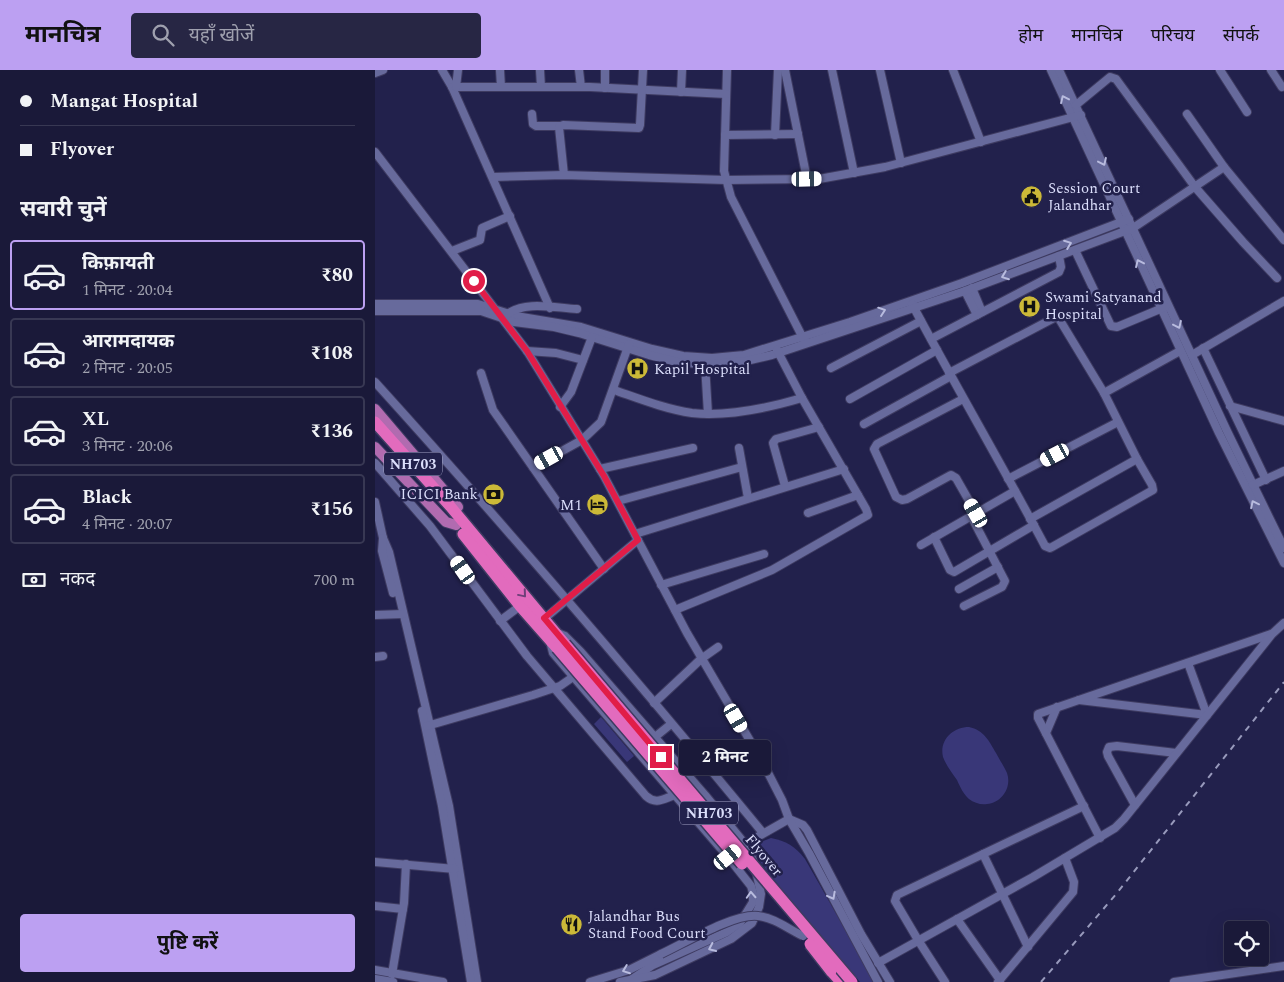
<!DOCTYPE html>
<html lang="hi">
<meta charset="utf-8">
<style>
body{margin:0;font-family:Spectral,"Noto Sans Devanagari",serif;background:#272644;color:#f1f3f6;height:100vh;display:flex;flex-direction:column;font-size:19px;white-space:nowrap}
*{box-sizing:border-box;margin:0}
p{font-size:16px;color:#9fa0ae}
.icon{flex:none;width:28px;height:28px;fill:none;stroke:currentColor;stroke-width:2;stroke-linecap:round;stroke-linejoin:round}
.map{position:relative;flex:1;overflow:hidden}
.drawer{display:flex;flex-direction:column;background:#1a1939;width:375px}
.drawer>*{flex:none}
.hud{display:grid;align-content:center;height:110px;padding:0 20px;background:#1a1939}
.fabs{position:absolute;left:849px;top:851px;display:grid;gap:10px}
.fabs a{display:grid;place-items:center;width:45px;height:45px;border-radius:5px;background:#1a1939;box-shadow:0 5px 20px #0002,0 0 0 1px #383853;font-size:25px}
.end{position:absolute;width:22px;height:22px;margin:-11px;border:6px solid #e11d48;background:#fff;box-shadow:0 0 0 2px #fff}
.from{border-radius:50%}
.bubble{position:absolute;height:35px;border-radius:5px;background:#1a1939;box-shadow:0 5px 20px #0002,0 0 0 1px #383853;font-size:16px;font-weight:700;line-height:35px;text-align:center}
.car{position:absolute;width:15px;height:30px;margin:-15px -8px;border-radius:6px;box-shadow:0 0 4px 1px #0007;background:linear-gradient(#fff 24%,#345 0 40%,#fff 0 76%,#345 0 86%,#fff 0)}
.hud b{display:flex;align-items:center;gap:18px;height:48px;font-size:19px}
.hud b+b{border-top:1px solid #383853}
.hud i{width:12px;height:12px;background:#f1f3f6}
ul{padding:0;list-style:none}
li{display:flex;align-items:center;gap:15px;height:70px;margin:0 10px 8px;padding:0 10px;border:2px solid #383853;border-radius:5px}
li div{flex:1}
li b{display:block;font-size:19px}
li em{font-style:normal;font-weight:700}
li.selected{border-color:#bca0f2}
li>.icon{width:45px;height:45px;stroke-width:1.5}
h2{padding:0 20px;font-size:22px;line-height:60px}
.pay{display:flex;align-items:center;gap:12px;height:55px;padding:0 20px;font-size:19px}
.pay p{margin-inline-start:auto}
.action{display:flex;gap:10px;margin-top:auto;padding:10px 20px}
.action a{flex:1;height:58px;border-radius:5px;background:#bca0f2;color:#111;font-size:20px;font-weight:700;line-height:58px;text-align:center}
header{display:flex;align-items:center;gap:30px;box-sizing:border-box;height:70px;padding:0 25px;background:#bca0f2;color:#111}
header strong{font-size:24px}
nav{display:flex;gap:28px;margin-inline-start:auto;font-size:18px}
.search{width:350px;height:45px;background:#272644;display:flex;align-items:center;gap:12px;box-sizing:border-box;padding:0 18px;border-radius:5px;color:#9fa0ae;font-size:19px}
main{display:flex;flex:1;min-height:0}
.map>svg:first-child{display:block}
.green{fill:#393778}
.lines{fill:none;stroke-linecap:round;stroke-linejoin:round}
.minor-casing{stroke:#3e3b61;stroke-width:10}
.major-casing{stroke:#3e3b61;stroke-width:12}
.highway-casing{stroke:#3e3b61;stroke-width:14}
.minor{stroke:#676a9c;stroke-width:8}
.major{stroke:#b16bb0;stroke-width:10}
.highway{stroke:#e26bbd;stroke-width:11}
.rail{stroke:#989abc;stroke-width:2;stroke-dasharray:6 6;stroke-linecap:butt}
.minor-bridge-casing{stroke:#3e3b61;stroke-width:10;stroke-linecap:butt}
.highway-bridge-casing{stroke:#3e3b61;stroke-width:14;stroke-linecap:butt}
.minor-bridge{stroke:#676a9c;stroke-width:8}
.highway-bridge{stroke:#e26bbd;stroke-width:11}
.oneway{stroke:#b8bbde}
.oneway2{stroke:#6f3f79}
.route{stroke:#e11d48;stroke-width:6}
.labels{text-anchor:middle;stroke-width:5;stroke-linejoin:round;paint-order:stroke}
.shield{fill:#22214c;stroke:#a4a5c6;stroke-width:1}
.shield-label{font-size:14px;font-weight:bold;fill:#dbdefb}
.poi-label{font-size:15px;fill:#dbdefb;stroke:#22214c;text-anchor:start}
.street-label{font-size:15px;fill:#dbdefb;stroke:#22214c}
</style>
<header>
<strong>मानचित्र</strong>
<div class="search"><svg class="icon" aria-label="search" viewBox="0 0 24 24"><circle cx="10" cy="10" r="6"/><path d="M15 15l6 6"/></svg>यहाँ खोजें</div>
<nav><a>होम</a><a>मानचित्र</a><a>परिचय</a><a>संपर्क</a></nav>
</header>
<main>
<section class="drawer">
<div class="hud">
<b><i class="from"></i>Mangat Hospital</b>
<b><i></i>Flyover</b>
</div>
<h2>सवारी चुनें</h2>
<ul>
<li class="selected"><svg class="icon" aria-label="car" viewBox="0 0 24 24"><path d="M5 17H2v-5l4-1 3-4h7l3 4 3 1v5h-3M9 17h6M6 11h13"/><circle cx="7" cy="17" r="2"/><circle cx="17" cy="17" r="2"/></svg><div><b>किफ़ायती</b><p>1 मिनट · 20:04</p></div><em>₹80</em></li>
<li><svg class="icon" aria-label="car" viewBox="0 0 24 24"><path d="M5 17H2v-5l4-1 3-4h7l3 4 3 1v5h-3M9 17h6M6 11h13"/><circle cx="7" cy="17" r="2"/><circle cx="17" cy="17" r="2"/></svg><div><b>आरामदायक</b><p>2 मिनट · 20:05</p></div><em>₹108</em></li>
<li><svg class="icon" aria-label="car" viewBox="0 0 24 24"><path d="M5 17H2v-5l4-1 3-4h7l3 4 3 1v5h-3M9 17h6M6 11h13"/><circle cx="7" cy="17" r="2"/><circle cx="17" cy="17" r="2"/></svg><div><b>XL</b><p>3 मिनट · 20:06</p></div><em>₹136</em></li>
<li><svg class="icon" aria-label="car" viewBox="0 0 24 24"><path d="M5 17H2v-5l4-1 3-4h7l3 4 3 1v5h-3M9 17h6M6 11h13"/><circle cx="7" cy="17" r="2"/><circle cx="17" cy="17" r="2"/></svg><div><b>Black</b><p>4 मिनट · 20:07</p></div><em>₹156</em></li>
</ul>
<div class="pay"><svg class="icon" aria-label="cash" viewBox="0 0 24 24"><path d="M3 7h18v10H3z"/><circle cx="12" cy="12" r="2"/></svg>नकद<p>700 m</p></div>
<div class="action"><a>पुष्टि करें</a></div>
</section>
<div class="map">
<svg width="909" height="912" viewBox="0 0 909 912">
<rect width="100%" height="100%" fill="#22214c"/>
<g class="green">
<path d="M226,647L259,686L252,692L219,654Z"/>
<path d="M594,657C609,660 614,671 621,683C624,689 629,696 632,703C637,717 627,733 612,734C606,735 599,733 594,729C589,725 585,717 582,710C577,703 571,695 568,687C564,670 578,657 594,657Z"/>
<path d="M396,768C411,771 420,776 430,789L500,912H485L424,841L375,779L383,773Z"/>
</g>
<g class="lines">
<defs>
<g id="minor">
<path d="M67,0L77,17L175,238"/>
<path d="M125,0L126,17"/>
<path d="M165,0L166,17"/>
<path d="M204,0L206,17"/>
<path d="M352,0L349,101L356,127L429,270"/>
<path d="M410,0L432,109"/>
<path d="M457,0L479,103"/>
<path d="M505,0L526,93"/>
<path d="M578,0L606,72"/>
<path d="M676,0L844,363L909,493"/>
<path d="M684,0L852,361L909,478"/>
<path d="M845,0L872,42"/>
<path d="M896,0L907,17"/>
<path d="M0,3L8,0"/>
<path d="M77,17H215L351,24"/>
<path d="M81,17L83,0"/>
<path d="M230,18V0"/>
<path d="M306,22L307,0"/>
<path d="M701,35L735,7L741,9L820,117L868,172L902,208"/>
<path d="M157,44L158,54L161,56H185"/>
<path d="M812,44L849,97L909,170"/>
<path d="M350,65L423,64"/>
<path d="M400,65L403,0"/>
<path d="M0,82L152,281L229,406L312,563L388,693L407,730L414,749L370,774L353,787"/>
<path d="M189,105L184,57L188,55L264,58L265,55L268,0"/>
<path d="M118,107L189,105L351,110L444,109L510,97L706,45"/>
<path d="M700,180L736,256L742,257L790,237"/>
<path d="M77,181L105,170L107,158L135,146"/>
<path d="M597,218L607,242"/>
<path d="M590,221L602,245"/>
<path d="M0,234H103L141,246L206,257L277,279L308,286L337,288L369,285L475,252L587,213L754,149"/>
<path d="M537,234C580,315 627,395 670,476L675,478L677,477L778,420L777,415L762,389L729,323L683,247L679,248L574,303"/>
<path d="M0,241H106L139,252L179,257L204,263L274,285L306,293L336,294L371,291L397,285L590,221L758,158L849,97"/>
<path d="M131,245C150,230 180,238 202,239"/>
<path d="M556,269L684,202L686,197L684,186"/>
<path d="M828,278L891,410"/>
<path d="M152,281L181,283L208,290"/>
<path d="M817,285L909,231"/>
<path d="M330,294L333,344"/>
<path d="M456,298L546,251"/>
<path d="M106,303L118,340L229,499"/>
<path d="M0,312C133,459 262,610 388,763"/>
<path d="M239,320C265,329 290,339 317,343C353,347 393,338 427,328"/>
<path d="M729,323L805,281"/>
<path d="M475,329L562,280"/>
<path d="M588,329L502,374L499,379L521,427L527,430L532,429L576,405L581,408L601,443"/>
<path d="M855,336L909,351"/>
<path d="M185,337L196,322L217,267"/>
<path d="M489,354L576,306"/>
<path d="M364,378L373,428"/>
<path d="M0,393L55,456L152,586L271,726C281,735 288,729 300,725"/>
<path d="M158,397L207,370L226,352L254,274"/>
<path d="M225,399L318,378"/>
<path d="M633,409L743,352"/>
<path d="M878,415L909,401"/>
<path d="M410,416L398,373L401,369L444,357"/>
<path d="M243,431L367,397"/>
<path d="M0,432L8,468L14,482L74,736L102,912"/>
<path d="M433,443L483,425"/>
<path d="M655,449L762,389"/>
<path d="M260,464L469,399"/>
<path d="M559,467L575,500L579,502L659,455"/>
<path d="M8,468L7,481L18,523"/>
<path d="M546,475L640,421"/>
<path d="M286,515L389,484"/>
<path d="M584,519L623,497"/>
<path d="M589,536L627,517L630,511L596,446"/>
<path d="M300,540L397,500L493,445L491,439L427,328L402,280"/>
<path d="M0,545L28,544"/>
<path d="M169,549L263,470"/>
<path d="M125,551L145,536"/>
<path d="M185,564L190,566L206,582L330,725L370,774L378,790"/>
<path d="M175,571L178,583L353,787L376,816L378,823V832L365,853L352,862L278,895L257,909"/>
<path d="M0,587L8,586"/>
<path d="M704,630L832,645L813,593"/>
<path d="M279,633L326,589L343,577"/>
<path d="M47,641L67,736L96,912"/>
<path d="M52,656L158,625L185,616L198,607"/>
<path d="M671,663L682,637"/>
<path d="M280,667L296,654"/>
<path d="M760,735L733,686L732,682L734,677L742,676L801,683"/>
<path d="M414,749L428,755L432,760L486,864L515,912"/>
<path d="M414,749L434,783L503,912"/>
<path d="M725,768L663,648V644L896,564"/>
<path d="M608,784L653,877"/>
<path d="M0,792L80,799"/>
<path d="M0,836L28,839"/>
<path d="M582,849L625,910"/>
<path d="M503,893L658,807L740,758L749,749L897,564L909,553"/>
<path d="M0,900L68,912"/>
<path d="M17,904L29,833L31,794"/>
<path d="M0,909L18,912"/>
<path d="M215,912L254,900L286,884"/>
<path d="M245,912L280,905L356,869L377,853L384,837L386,824L381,801"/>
<path d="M570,912L543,870L520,831L522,825L709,736"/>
<path d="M623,912L698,822L699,812L690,788"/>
<path d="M799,912L909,896"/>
</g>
<g id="major">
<path d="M0,339L83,437"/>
<path d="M0,377L71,452L81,455"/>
</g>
<g id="highway">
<path d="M0,352L75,436L190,574"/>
<path d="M88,464L145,536L182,578"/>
<path d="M456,901L466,912"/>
</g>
</defs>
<use href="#minor" class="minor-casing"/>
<use href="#major" class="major-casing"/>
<use href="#highway" class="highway-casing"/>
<use href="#minor" class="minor"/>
<use href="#major" class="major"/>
<use href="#highway" class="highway"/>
<path class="rail" d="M666,912L742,823L909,612"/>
<defs>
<path id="minor-bridge" d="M286,884C308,874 359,843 383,846C400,848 413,859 428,866"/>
<g id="highway-bridge">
<path d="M190,574L477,912"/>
<path d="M182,578L367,794"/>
<path d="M435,874L456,901"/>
</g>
</defs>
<use href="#minor-bridge" class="minor-bridge-casing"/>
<use href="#highway-bridge" class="highway-bridge-casing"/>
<use href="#minor-bridge" class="minor-bridge"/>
<use href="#highway-bridge" class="highway-bridge"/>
</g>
<defs><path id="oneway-chevron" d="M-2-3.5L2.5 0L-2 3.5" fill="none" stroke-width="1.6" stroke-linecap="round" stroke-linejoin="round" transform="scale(1.25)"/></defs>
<g class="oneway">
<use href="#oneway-chevron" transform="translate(689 29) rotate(-115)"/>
<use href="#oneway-chevron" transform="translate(728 92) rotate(65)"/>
<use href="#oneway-chevron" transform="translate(693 174) rotate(-21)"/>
<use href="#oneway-chevron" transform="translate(764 193) rotate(-115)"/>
<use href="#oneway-chevron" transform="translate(630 206) rotate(159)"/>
<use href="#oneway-chevron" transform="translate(507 241) rotate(-19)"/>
<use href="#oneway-chevron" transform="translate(803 255) rotate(65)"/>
<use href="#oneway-chevron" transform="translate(879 434) rotate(-116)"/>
<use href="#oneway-chevron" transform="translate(376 825) rotate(-93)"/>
<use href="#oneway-chevron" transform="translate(457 826) rotate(62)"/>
<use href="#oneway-chevron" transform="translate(337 878) rotate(155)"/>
<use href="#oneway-chevron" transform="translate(251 900) rotate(159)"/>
</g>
<use class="oneway2" href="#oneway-chevron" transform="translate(148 524) rotate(50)"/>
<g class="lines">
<path class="route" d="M99,211L152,281L229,406L263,470L169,548L286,687"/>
</g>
<defs>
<symbol id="civic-disc" viewBox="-11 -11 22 22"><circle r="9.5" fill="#ccb938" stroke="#22214c"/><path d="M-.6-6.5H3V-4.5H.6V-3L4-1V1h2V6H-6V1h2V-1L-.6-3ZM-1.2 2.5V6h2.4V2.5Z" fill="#111"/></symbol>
<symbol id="hospital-disc" viewBox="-11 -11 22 22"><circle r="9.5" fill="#ccb938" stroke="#22214c"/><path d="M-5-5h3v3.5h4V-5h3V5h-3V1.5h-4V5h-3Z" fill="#111"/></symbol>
<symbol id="bank-disc" viewBox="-11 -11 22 22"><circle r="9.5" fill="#ccb938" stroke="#22214c"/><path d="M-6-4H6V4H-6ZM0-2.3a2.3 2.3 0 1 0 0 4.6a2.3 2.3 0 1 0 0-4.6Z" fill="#111"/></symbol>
<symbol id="hotel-disc" viewBox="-11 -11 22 22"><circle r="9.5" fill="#ccb938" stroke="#22214c"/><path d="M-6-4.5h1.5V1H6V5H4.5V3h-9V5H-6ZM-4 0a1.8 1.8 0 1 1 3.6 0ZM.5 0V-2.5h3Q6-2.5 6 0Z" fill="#111"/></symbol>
<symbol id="restaurant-disc" viewBox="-11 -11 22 22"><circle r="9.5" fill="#ccb938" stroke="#22214c"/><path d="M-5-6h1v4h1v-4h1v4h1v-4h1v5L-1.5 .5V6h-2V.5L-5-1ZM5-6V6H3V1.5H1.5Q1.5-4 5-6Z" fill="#111"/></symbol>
</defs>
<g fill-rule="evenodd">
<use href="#civic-disc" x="644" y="114" width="25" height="25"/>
<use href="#hospital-disc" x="642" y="224" width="25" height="25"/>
<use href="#hospital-disc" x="250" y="286" width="25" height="25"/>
<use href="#bank-disc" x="106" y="412" width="25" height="25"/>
<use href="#hotel-disc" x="210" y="422" width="25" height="25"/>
<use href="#restaurant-disc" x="184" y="842" width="25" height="25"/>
</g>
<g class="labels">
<g class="shield">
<rect x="9" y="382.5" width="58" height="23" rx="4"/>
<rect x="305" y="731.5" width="58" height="23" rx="4"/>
</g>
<g class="shield-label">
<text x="38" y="399">NH703</text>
<text x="334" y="748">NH703</text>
</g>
<g class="poi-label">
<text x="673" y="123">Session Court<tspan x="673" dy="17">Jalandhar</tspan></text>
<text x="670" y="232">Swami Satyanand<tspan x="670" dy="17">Hospital</tspan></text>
<text x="279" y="304">Kapil Hospital</text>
<text x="103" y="429" text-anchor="end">ICICI Bank</text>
<text x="207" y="440" text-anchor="end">M1</text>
<text x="213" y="851">Jalandhar Bus<tspan x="213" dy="17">Stand Food Court</tspan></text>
</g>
<g class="street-label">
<text transform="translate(389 785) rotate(50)" y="5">Flyover</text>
</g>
</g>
</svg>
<div class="fabs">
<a><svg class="icon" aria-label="locate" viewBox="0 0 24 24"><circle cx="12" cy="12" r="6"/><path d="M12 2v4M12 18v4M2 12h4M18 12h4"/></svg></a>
</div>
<i class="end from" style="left:99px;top:211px"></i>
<i class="end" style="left:286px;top:687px"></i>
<div class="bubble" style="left:304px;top:670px;width:92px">2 मिनट</div>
<i class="car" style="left:432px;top:109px;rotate:89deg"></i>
<i class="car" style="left:680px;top:385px;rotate:242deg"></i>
<i class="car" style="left:174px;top:388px;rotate:241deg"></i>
<i class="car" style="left:601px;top:443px;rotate:330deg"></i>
<i class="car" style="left:88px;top:500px;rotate:325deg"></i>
<i class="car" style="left:361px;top:648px;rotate:150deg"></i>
<i class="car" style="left:353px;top:787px;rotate:51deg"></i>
</div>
</main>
